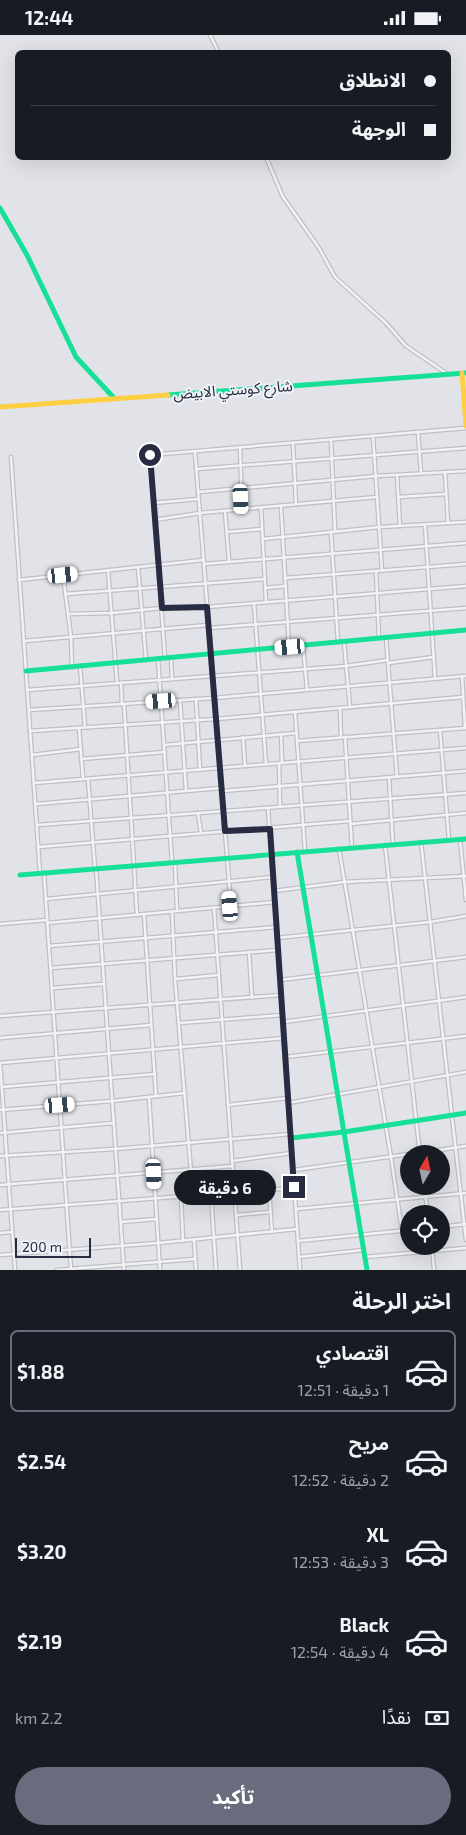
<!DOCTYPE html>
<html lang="ar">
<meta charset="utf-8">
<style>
body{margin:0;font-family:"Exo 2","Noto Sans Arabic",sans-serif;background:#242831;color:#f1f3f6;direction:rtl;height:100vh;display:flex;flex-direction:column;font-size:19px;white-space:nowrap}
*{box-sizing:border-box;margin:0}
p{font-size:16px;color:#9ea1a6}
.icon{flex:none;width:28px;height:28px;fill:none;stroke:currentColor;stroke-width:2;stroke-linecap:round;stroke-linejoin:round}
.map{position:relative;height:1235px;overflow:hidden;direction:ltr}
.details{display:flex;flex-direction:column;background:#171b24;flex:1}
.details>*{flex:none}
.hud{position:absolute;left:15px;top:15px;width:436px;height:110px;border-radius:8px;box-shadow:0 5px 20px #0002;direction:rtl;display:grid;align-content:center;height:110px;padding:0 15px;background:#171b24}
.needle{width:32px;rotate:9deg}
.fabs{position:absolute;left:400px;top:1110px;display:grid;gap:10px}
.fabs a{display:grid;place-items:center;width:50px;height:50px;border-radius:50%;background:#171b24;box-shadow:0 5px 20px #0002;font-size:25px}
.scale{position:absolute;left:15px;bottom:12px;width:76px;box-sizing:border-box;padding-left:5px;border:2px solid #272c42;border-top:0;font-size:14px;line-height:18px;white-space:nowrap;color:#272c42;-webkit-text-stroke:4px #eff1f7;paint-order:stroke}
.end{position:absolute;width:22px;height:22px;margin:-11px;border:6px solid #272c42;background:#fff;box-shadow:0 0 0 2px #fff}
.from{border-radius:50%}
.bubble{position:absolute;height:35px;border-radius:18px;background:#171b24;box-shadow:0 5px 20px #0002;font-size:16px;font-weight:700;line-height:35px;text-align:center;direction:rtl}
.car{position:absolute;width:15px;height:30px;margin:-15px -8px;border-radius:6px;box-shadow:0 0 4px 1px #0007;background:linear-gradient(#fff 24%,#345 0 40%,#fff 0 76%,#345 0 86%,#fff 0)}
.hud b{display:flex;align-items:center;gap:18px;height:48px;font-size:19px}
.hud b+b{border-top:1px solid #363941}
.hud i{width:12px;height:12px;background:#f1f3f6}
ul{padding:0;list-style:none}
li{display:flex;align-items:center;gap:15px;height:82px;margin:0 10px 8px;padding:0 5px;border:2px solid transparent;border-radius:8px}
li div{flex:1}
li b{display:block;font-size:19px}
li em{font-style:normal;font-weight:700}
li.current{border-color:#686c7c}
li>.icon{width:45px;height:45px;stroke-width:1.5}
h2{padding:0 15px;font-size:22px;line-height:60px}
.pay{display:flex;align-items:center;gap:12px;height:55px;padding:0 15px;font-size:19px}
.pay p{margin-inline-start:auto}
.action{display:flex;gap:10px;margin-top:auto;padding:10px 15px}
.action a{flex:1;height:58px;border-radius:30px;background:#686c7c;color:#fff;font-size:20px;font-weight:700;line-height:58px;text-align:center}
.status{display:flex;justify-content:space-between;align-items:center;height:35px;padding:0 25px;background:#171b24;direction:ltr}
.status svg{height:14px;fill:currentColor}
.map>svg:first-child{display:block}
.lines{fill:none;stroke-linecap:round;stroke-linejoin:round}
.street-casing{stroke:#bfc0c6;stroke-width:5}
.street{stroke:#f2f2f4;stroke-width:2.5}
.fast{stroke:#16e098;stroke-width:5}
.slow{stroke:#ffcf43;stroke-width:5}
.route{stroke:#272c42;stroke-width:6}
.labels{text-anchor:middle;stroke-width:4;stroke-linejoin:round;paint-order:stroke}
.street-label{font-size:15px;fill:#272c42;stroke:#eff1f7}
</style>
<div class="status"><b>12:44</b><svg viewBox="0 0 49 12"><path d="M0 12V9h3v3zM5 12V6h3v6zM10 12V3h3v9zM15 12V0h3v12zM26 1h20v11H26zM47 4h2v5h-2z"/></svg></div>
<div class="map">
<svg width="466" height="1235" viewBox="0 0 466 1235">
<rect width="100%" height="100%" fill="#e2e3e8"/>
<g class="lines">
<defs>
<g id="street">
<path d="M210,0L219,18"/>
<path d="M266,122L283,162L319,213L335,242L386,288L406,311L446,338"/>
<path d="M418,397L421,438"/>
<path d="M373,401L382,536"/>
<path d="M331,405L335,496"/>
<path d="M293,408L296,469"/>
<path d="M240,412L242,474"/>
<path d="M195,417L231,871"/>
<path d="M11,422L40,838"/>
<path d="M196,434L466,413"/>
<path d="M445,437L448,488"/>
<path d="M397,440L400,491"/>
<path d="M198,457L376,441L466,436"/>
<path d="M399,462L446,459"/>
<path d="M153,468L198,464"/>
<path d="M281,471L289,611"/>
<path d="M261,472L266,567"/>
<path d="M225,476L229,526"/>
<path d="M155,485L200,478L377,462"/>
<path d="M425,490L435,643"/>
<path d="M227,497L262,494"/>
<path d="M331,497L338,607"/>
<path d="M263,504L380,492L466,487"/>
<path d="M204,529L466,508"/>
<path d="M138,532L146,625"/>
<path d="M108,535L117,647"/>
<path d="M376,536L379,603"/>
<path d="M63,540L71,602L72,632"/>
<path d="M285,543L466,529"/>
<path d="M19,545L203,525"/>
<path d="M265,553L286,551"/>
<path d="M65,559L265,544"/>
<path d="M254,568L266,729"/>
<path d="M68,579L112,578L162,573L207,572L466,551"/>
<path d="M209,593L466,573"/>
<path d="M386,603L397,742"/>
<path d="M24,606L208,590"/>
<path d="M344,607L350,672"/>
<path d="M303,611L307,654"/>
<path d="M165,623L150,420L466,393"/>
<path d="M171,623L172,643"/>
<path d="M158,624L172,827"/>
<path d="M388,628L434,622"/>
<path d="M80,631L85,692"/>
<path d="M462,641L465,693"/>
<path d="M121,647L122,669"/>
<path d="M27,655L346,631L388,625"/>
<path d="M196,664L200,735"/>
<path d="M180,665L186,756"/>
<path d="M124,669L137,880"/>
<path d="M340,673L341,702"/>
<path d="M29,675L214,663L466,641"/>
<path d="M295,677L305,816"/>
<path d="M79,693L83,744"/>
<path d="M440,695L449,805"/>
<path d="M30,696L216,684L463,662"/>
<path d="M281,699L282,728"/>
<path d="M243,702L245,731"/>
<path d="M345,702L352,813"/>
<path d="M297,706L466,693"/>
<path d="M164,710L297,698"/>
<path d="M32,720L81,714"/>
<path d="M81,724L165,717"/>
<path d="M279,728L280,771"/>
<path d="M389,743L393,810"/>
<path d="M88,744L95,834"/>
<path d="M34,748L466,713"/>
<path d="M222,756L466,736"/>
<path d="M36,769L221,753"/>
<path d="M268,773L300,1235"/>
<path d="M198,778L201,798"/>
<path d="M350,789L466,778"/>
<path d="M37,790L466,758"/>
<path d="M460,804L466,865"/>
<path d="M421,807L466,1205"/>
<path d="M385,810L420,1119"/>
<path d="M39,812L350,786"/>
<path d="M339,814L391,1122L402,1196"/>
<path d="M175,828L177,875"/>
<path d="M96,833L124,1235"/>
<path d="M44,838L71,1235"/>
<path d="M274,856L344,847L466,841"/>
<path d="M46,864L273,842"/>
<path d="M214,873L240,1235"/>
<path d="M172,876L175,944L193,1161"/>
<path d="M144,879L156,1061"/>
<path d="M47,888L275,867"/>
<path d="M0,889L47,885"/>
<path d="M277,903L430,887L466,881"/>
<path d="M49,911L277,892"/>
<path d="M249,917L252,963"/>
<path d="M51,933L278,915"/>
<path d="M176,944L219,940"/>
<path d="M280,945L466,922"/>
<path d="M53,953L103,949"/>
<path d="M0,981L281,960"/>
<path d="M283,987L466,962"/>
<path d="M179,988L283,980"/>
<path d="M0,1003L151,990"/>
<path d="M285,1022L466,1001"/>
<path d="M0,1028L284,1003"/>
<path d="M0,1028L15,1235"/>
<path d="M2,1052L155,1039"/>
<path d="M149,1062L160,1235"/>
<path d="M288,1068L466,1037"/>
<path d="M228,1070L288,1063"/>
<path d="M0,1075L112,1066L185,1058"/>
<path d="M0,1098L113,1088"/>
<path d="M412,1119L466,1111"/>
<path d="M0,1121L115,1114L291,1099"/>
<path d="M232,1126L292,1118"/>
<path d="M294,1135L409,1119"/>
<path d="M0,1150L233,1131"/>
<path d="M424,1151L428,1179"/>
<path d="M269,1155L272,1197"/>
<path d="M211,1159L216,1235"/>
<path d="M181,1162L183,1206"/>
<path d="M296,1174L466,1158"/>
<path d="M0,1175L294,1153"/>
<path d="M237,1180L270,1177"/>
<path d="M121,1187L156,1184"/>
<path d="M441,1192L465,1189"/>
<path d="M0,1198L12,1197"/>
<path d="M194,1205L196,1235"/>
<path d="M298,1206L409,1195"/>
<path d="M432,1211L434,1235"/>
<path d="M0,1220L158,1208L297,1194"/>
<path d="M299,1222L363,1215"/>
<path d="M365,1222L466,1213"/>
<path d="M57,1235L195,1224"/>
</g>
</defs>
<use href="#street" class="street-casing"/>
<use href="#street" class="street"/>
<g class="fast">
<path d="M0,173L27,220L76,322L114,363"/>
<path d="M168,360L466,338"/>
<path d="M26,636L466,595"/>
<path d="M297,817L367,1235"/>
<path d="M20,840L466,804"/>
<path d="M291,1103L344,1097L466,1078"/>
</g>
<g class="slow">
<path d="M462,338L466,391"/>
<path d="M0,372L168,360"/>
</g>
</g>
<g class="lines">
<path class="route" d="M150,420L162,573L207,572L225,796L270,794L294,1152"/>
</g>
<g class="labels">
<g class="street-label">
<text transform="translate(233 355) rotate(-4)" y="5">شارع كوستي الابيض</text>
</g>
</g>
</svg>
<div class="fabs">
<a><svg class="needle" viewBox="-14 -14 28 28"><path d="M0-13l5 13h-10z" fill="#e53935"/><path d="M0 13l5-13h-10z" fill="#9ea1a6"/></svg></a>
<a><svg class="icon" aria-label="locate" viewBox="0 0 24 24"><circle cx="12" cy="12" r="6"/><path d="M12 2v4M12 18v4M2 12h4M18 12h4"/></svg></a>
</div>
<div class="scale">200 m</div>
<i class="end from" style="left:150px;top:420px"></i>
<i class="end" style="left:294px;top:1152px"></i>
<div class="bubble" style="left:174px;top:1135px;width:102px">6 دقيقة</div>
<i class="car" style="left:241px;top:464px;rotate:177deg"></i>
<i class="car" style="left:63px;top:540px;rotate:84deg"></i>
<i class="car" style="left:290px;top:612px;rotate:265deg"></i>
<i class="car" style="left:161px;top:666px;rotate:266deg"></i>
<i class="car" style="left:230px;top:871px;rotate:355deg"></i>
<i class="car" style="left:60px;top:1070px;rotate:86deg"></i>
<i class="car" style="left:154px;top:1139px;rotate:177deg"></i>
<div class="hud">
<b><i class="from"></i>الانطلاق</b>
<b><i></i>الوجهة</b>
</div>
</div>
<section class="details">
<h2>اختر الرحلة</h2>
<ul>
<li class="current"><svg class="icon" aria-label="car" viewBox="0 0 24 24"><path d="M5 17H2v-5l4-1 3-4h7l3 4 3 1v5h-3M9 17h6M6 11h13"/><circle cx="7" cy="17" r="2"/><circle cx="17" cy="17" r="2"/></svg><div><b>اقتصادي</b><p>1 دقيقة · 12:51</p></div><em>$1.88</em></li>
<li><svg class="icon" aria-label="car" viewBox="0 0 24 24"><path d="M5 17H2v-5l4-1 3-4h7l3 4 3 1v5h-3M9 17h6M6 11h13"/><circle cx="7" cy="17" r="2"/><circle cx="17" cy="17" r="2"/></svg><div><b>مريح</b><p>2 دقيقة · 12:52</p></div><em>$2.54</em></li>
<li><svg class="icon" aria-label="car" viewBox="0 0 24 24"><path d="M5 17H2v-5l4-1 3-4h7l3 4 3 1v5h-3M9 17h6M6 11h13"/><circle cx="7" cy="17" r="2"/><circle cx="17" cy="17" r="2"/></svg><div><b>XL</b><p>3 دقيقة · 12:53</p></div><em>$3.20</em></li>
<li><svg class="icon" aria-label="car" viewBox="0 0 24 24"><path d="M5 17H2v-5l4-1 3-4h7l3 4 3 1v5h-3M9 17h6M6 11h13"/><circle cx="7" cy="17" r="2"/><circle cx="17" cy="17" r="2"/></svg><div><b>Black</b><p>4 دقيقة · 12:54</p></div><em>$2.19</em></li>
</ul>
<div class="pay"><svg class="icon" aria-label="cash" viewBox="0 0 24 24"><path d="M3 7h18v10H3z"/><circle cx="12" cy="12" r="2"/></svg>نقدًا<p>2.2 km</p></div>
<div class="action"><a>تأكيد</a></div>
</section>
